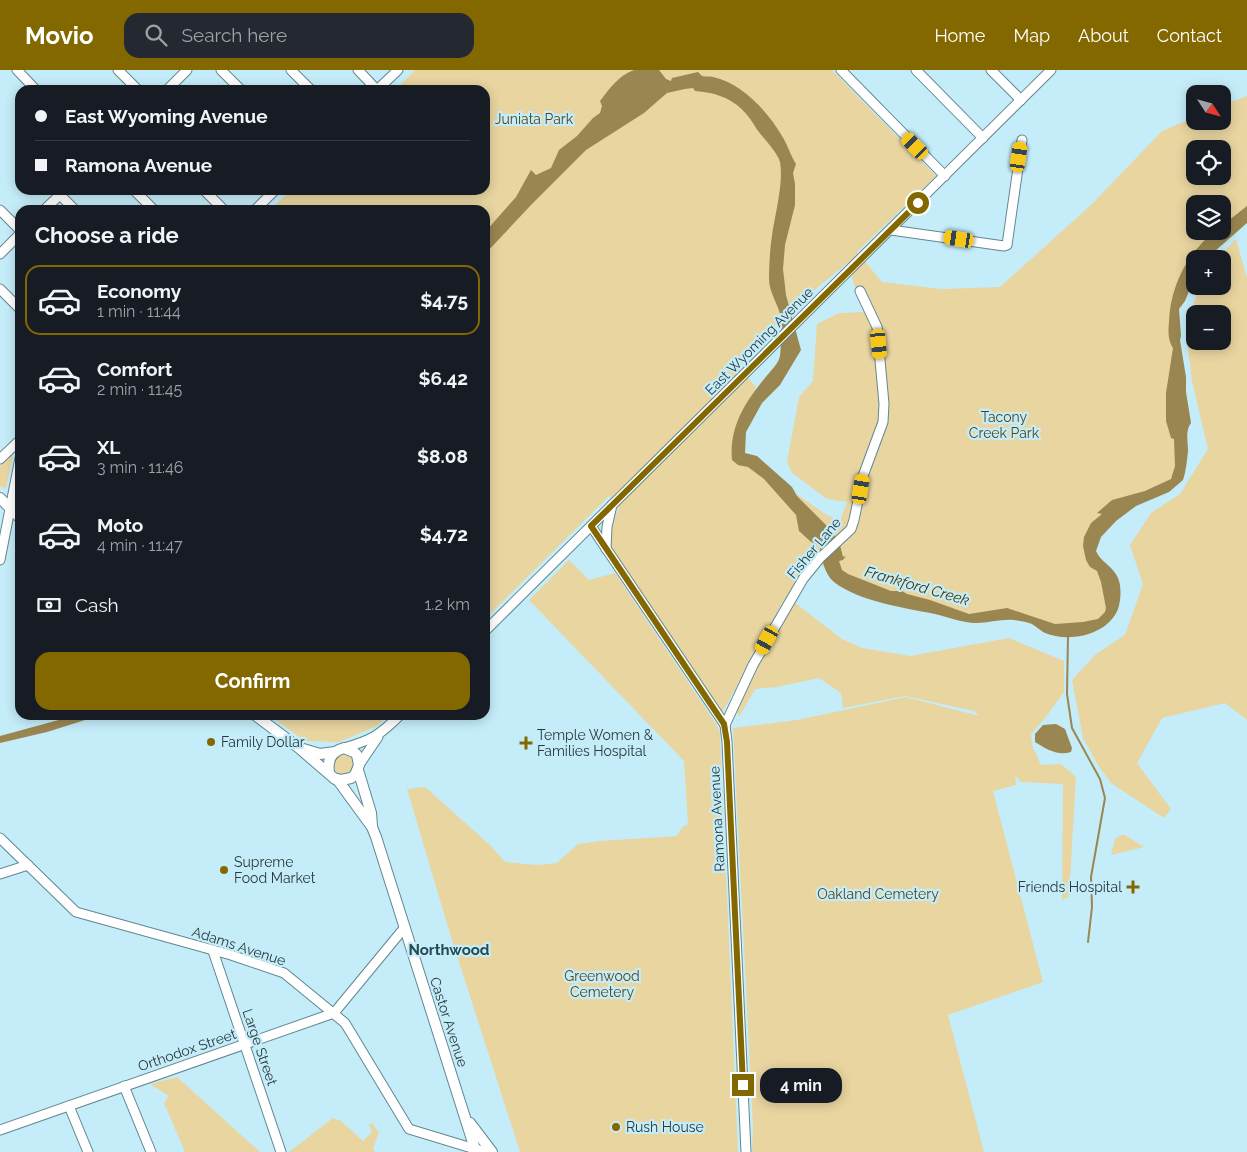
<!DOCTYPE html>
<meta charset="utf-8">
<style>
body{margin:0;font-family:Raleway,sans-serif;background:#242831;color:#f1f3f6;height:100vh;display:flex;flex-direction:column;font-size:19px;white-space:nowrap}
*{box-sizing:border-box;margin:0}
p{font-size:16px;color:#9ea1a6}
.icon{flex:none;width:28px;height:28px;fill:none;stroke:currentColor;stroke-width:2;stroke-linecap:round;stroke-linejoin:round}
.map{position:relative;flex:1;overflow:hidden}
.details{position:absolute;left:15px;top:135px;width:475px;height:515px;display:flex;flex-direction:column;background:#171b24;border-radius:15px;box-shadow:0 2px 12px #0003}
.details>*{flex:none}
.guide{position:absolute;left:15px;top:15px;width:475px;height:110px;border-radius:15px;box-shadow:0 2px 12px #0003;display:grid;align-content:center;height:110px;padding:0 20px;background:#171b24}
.needle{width:32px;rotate:126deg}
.tools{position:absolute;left:1186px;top:15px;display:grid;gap:10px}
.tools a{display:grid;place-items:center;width:45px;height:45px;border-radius:10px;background:#171b24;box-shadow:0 2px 12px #0003;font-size:25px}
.end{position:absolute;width:22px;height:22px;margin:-11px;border:6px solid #836800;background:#fff;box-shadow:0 0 0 2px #fff}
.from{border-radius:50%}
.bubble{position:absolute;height:35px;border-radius:15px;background:#171b24;box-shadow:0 2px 12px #0003;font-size:16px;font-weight:700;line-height:35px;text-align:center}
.car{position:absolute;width:15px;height:30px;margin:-15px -8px;border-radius:6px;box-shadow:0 0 4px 1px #0007;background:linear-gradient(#f5c518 24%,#345 0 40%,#f5c518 0 76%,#345 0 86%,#f5c518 0)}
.guide b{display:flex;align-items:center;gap:18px;height:48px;font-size:19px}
.guide b+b{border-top:1px solid #363941}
.guide i{width:12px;height:12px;background:#f1f3f6}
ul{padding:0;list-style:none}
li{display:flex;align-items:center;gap:15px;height:70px;margin:0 10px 8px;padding:0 10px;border:2px solid transparent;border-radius:15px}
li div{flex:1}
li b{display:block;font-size:19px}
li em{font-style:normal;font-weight:700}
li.on{border-color:#836800}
li>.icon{width:45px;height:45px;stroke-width:1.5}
h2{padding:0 20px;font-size:22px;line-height:60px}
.pay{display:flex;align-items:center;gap:12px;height:55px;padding:0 20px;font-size:19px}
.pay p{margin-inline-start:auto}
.action{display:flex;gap:10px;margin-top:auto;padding:10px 20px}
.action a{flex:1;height:58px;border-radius:15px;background:#836800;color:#fff;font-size:20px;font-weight:700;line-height:58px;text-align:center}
header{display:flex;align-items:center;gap:30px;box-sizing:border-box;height:70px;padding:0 25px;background:#836800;color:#fff}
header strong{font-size:24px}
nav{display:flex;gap:28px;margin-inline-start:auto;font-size:18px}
.search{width:350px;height:45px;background:#242831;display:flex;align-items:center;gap:12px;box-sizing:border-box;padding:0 18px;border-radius:15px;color:#9ea1a6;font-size:19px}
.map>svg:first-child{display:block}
.green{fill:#e8d5a0;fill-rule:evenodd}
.water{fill:#998651}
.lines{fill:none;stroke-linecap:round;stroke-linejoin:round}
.stream{stroke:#998651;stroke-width:2}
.minor-casing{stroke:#618791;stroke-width:11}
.major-casing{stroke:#618791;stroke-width:12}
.minor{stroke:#fff;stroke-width:9}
.major{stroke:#fff;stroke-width:10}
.route{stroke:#836800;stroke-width:6}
.poi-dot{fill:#836800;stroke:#c5edf9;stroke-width:2}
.labels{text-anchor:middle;stroke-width:4.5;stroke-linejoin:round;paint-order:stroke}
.park-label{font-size:14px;fill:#534419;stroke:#c5edf9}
.street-label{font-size:14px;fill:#29393d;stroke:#c5edf9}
.poi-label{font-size:14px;fill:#29393d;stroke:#c5edf9;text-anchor:start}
.water-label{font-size:15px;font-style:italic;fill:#453709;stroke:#c5edf9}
.neighbourhood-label{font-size:15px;font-weight:bold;fill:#264a54;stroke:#c5edf9}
</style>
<header>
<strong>Movio</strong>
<div class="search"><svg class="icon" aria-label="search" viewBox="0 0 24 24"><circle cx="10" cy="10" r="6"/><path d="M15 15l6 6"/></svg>Search here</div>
<nav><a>Home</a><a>Map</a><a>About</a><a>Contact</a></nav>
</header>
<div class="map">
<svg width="1247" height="1082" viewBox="0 0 1247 1082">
<rect width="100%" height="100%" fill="#c5edf9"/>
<g class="green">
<path d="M415,0H832L936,106L857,182L882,212L942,219L1000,217L1091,135L1162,61L1195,47V51H1222L1223,35L1247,26V143L1195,189L1177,230L1183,324L1188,341L1180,409L1122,439L1087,484L1117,524L1108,549L1080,563L1021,547L976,551L835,507L813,487L812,492L786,530L785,528L781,535L722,643L660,555L609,476V463L619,437L609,426L485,549V140H270L291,120H485V20H395ZM1195,79H1222V106H1195ZM1195,134H1222V161H1195ZM847,193L864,242L839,243L817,254L813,311L799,327L787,392L792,403L827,429L847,432L840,451L827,445L742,387L745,338L756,317L739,297L772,264L788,242Z"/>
<path d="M1236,169L1247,208V650L1225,633L1162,648L1137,693L1171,739L1164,748L1111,713L1098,695L1083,668L1072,610L1096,584L1125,565L1143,514L1130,475L1151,443L1180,424L1208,379L1192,311L1186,263L1199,216H1222V189H1217ZM1195,244H1222V271H1195Z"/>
<path d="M12,385L13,386L6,417L4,419L0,416V396Z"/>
<path d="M569,490L589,510L615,503L718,657L720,665L738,1082H520L451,867L407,719L425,717L491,776L505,792L536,795L549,794L557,793L578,774L600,771L677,766L682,757L688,754L684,691L529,530Z"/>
<path d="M794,532L842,569L862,578L910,586L1009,568L1064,591V622L1046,647L1031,664L1032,675L1041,695L1061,694L1076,707L1069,827L1062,830L1063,714L1021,712L1015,705L1016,715L993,721L1043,912L948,945L984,1082H752L753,1057L733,658L797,650L906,627L979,646L974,641L905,626L843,638L841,623L819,608L777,617L755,619L739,647L736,637Z"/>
<path d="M269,645H388L377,656L339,672L305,671Z"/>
<circle cx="344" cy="694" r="11"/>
<path d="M1121,765H1125L1144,777L1111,785L1115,769Z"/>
<path d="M177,1007L260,1082H185L164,1033L169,1026L150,1014Z"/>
<path d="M333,1048L341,1051L363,1071L372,1062L369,1055L372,1053L379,1063L373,1078L375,1082H289Z"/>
</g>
<g class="water">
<path d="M634,0H659L666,9L671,11L672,8L698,2L702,6C706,7 709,6 713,7C742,13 768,42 782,66C788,75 790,85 796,94L793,103L795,114V135L785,175L783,199L786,225L801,280L780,315L762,333L751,353L746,362L745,383L757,386L792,417L797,426L832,461L840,475L843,487L846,486L843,490L839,491L842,500L848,504L891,521H902L907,524L930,530L969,544L1007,538L1055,554L1083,552L1098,549L1105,542L1106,538L1101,512L1097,501L1090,497L1086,490L1083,476L1084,467L1091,453L1102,444L1097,443L1112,430L1145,421L1171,409L1175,396L1174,369L1171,368L1166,351V323L1173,278C1168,271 1168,261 1169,252C1170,217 1187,183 1215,161H1222L1223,155L1247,136V153L1206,189H1195V206L1185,231L1179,239L1181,266L1180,270L1186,307V322L1191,353C1185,361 1188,371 1188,381C1187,390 1186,401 1183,410L1169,422L1136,436L1116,451L1101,467L1096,481C1100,491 1112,496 1117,506C1122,514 1121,531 1118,539C1108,565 1069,573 1045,563C1041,561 1037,557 1032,554C1027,552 1020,551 1014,550C1001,549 989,553 976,553C963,553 948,547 935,544C905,538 858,531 834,512C824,504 822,489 820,477L810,471L799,461L796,445L764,409L748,397L738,395L732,390C729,357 745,332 765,308C770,301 778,295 780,286C781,277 782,258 781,248C779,235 769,223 769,209C769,189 771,167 775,148C778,132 783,108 780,92C778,83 762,67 756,58C742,33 723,23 695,21L693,18L685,19L667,23L644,43L586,80L532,134L485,184V162L516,127L531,100L536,105L551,98L559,80L577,66L593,48L600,43L602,36L600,31C610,18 618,6 634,0Z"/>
<path d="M77,645H101L47,662L0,673V666Z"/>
<path d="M1056,654L1065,659L1072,678L1071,682C1057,686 1046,679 1035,672V664L1043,655Z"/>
</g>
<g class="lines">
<path class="stream" d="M1068,565L1067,624L1072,658L1100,709L1105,728L1091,807L1092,837L1088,872"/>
<defs>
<g id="minor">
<path d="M17,0L36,20"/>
<path d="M118,0L138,20"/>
<path d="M221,0L241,20"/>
<path d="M291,0L311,20"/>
<path d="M358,0L377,20"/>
<path d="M841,0L945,106"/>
<path d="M916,0L983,68"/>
<path d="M991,0L1021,30"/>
<path d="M167,20L187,0"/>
<path d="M377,20L398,0"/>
<path d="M134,120L154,140"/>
<path d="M204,120L224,140"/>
<path d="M60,125L75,140"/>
<path d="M0,140L20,160"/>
<path d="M44,140L65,120"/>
<path d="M255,140L275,120"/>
<path d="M891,160L1004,176L1007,175L1022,70"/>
<path d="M0,184L20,164"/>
<path d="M0,219L20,239"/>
<path d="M0,389L20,370"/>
<path d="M591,456L725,655L727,672L746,1082"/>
<path d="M606,479L607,457L612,435"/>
<path d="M0,490L20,388"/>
<path d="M485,561L1051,0"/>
<path d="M725,655L753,595L803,509L820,488L851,459L854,450L863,406L883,352L884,334L877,257L860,221"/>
<path d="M344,678C372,670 380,665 400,645"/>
<path d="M359,695L378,667"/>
<path d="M0,768L76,842L231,885L284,903L345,953L409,1059L475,1079"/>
<path d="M0,804L28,795"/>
<path d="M213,881L281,1082"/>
<path d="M124,1016L151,1082"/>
<path d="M69,1036L88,1082"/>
<path d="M0,1060L334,943L405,857"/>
</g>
<g id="major">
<path d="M0,428L20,448"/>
<path d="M255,645L299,678L335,709L341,710L351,708L355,705L359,695L357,685L354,682L344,678C332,681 327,690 329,702"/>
<path d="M300,678L320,684L335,682"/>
<path d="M358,700L371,743L372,756"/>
<path d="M337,709L372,757L376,767L475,1079L483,1082"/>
<path d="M470,1053L492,1082"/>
</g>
</defs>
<use href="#minor" class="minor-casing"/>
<use href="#major" class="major-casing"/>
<use href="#minor" class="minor"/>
<use href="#major" class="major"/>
</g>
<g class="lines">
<path class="route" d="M743,1015L727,672L724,654L591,456L918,133"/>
</g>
<g class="poi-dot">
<circle cx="211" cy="672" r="5"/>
<path d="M523.5 665.5h5v5h5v5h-5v5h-5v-5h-5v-5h5z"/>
<circle cx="224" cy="800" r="5"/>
<path d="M1130.5 809.5h5v5h5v5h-5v5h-5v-5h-5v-5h5z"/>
<circle cx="616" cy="1057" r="5"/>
</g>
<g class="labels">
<g class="park-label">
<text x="534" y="54">Juniata Park</text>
<text x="1004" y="352">Tacony<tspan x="1004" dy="16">Creek Park</tspan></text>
<text x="878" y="829">Oakland Cemetery</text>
<text x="602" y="911">Greenwood<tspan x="602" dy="16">Cemetery</tspan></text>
</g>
<g class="street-label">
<text transform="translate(759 271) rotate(-45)" y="5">East Wyoming Avenue</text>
<text transform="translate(814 478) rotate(-50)" y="5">Fisher Lane</text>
<text transform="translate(717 749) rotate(-93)" y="5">Ramona Avenue</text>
<text transform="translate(239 876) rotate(18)" y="5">Adams Avenue</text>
<text transform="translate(449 952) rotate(72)" y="5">Castor Avenue</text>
<text transform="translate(260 977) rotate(71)" y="5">Large Street</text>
<text transform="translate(187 980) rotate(-19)" y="5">Orthodox Street</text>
</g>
<g class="poi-label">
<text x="537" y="670">Temple Women &amp;<tspan x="537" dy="16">Families Hospital</tspan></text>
<text x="221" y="677">Family Dollar</text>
<text x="234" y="797">Supreme<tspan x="234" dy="16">Food Market</tspan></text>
<text x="1122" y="822" text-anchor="end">Friends Hospital</text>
<text x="626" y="1062">Rush House</text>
</g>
<g class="water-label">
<text transform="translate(917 516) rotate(16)" y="5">Frankford Creek</text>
</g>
<g class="neighbourhood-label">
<text x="449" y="885">Northwood</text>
</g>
</g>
</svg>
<div class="tools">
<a><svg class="needle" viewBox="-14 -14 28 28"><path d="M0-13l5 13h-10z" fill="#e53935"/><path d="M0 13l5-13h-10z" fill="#9ea1a6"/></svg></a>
<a><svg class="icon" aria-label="locate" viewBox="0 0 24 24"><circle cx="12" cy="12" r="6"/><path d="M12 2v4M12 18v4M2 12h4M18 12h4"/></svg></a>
<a><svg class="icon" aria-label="layers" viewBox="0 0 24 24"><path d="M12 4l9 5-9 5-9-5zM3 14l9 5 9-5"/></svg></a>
<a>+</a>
<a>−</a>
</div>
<i class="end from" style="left:918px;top:133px"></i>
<i class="end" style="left:743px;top:1015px"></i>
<div class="bubble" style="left:760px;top:998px;width:82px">4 min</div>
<i class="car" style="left:915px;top:76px;rotate:316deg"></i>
<i class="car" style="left:1019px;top:87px;rotate:8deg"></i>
<i class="car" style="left:959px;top:169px;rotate:279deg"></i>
<i class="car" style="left:879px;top:274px;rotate:174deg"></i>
<i class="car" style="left:861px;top:419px;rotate:9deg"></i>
<i class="car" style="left:767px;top:570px;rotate:209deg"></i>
<div class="guide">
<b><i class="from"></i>East Wyoming Avenue</b>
<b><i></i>Ramona Avenue</b>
</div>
<section class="details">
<h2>Choose a ride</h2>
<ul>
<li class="on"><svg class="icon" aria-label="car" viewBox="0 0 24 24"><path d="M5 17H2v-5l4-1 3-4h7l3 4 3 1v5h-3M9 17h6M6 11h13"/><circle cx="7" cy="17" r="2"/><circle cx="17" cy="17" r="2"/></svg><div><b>Economy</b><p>1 min · 11:44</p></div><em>$4.75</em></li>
<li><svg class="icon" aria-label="car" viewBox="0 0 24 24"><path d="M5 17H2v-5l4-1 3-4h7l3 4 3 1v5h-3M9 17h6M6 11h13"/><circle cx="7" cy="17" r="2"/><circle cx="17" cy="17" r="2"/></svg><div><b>Comfort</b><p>2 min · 11:45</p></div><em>$6.42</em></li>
<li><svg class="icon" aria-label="car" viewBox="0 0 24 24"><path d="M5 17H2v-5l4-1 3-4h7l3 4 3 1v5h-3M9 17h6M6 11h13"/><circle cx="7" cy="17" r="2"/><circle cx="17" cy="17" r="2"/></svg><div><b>XL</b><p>3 min · 11:46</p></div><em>$8.08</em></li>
<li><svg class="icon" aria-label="car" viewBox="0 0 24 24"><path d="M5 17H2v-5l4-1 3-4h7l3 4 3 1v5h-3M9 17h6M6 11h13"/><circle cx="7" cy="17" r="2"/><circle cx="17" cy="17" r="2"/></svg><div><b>Moto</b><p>4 min · 11:47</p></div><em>$4.72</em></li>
</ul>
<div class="pay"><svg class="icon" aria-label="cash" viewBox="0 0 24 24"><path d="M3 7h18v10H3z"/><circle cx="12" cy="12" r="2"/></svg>Cash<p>1.2 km</p></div>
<div class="action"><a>Confirm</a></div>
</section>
</div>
